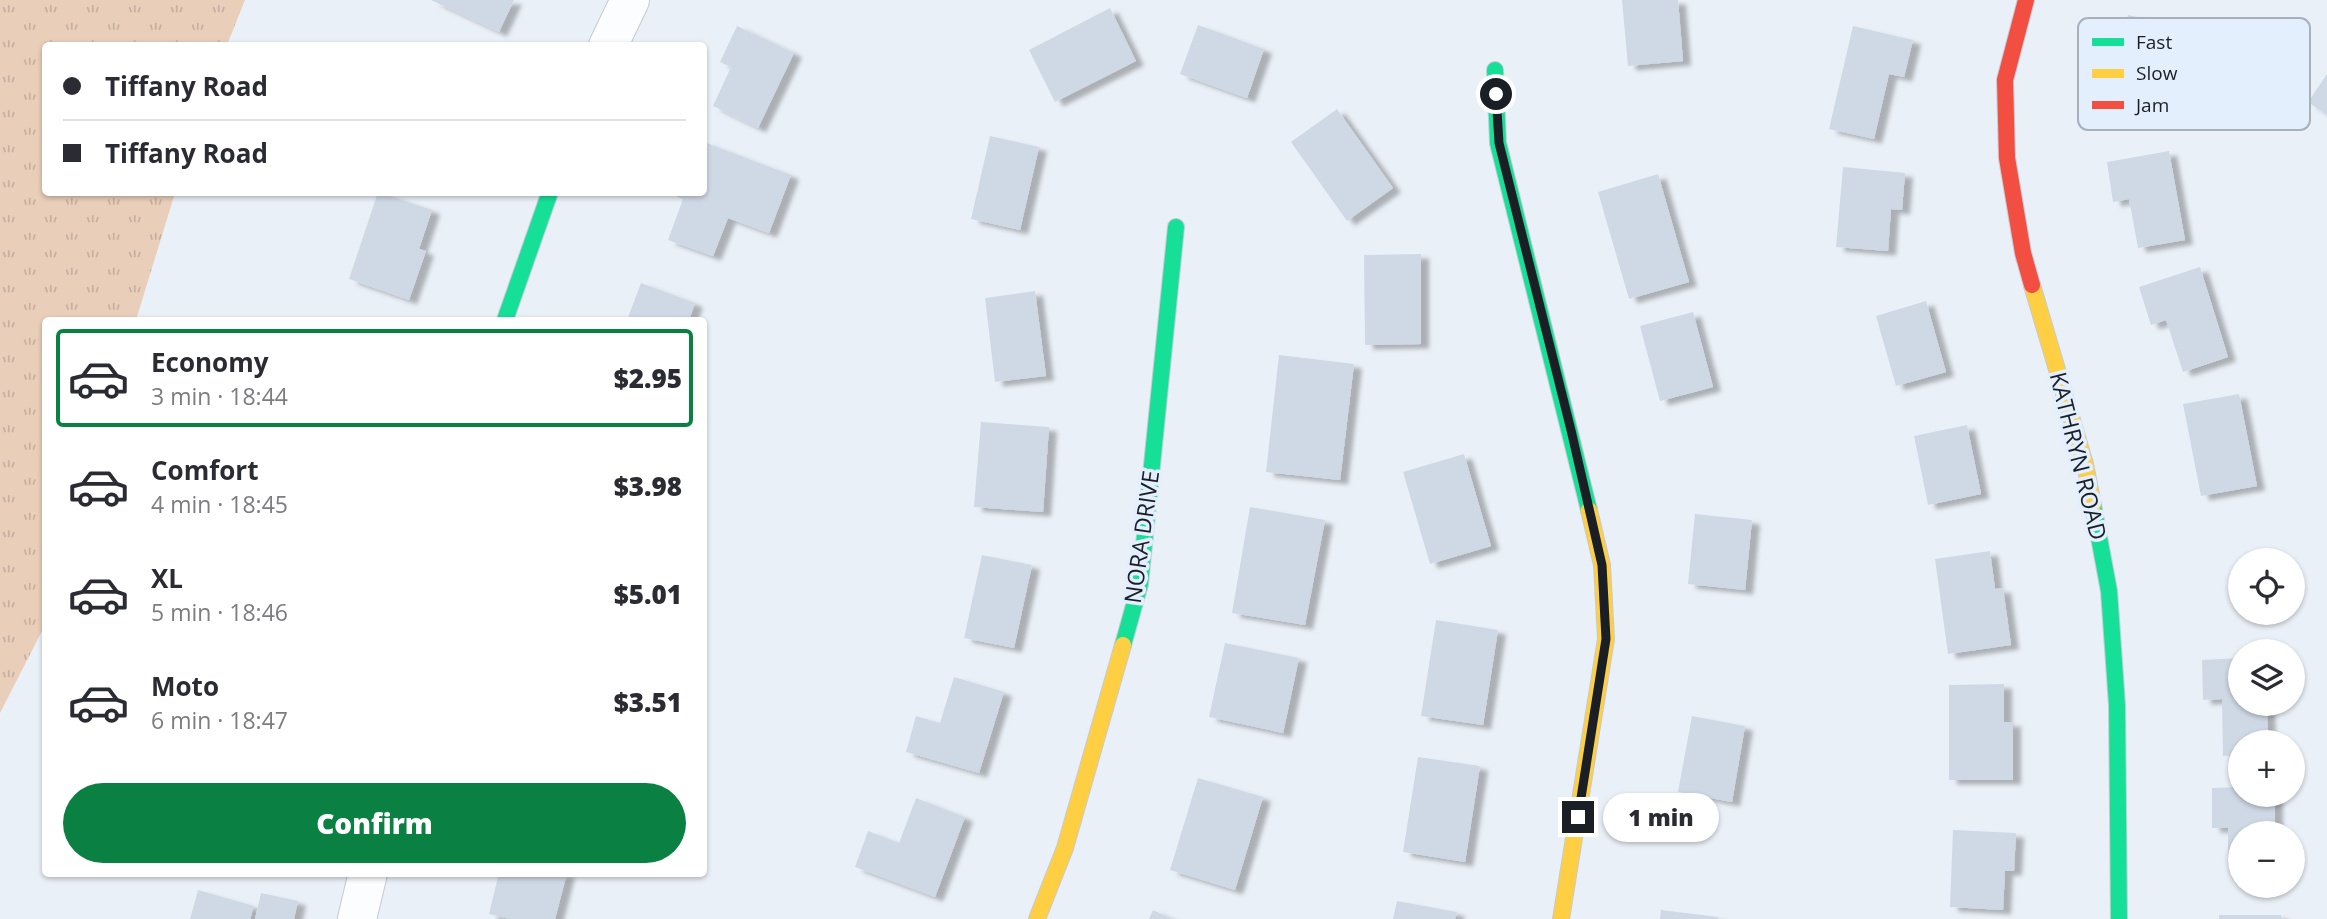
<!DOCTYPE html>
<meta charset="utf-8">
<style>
body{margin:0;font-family:"Open Sans",sans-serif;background:#f2f2f3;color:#2b2b33;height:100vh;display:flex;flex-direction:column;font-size:26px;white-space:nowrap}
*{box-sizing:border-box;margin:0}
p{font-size:23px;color:#7c7c81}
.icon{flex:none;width:38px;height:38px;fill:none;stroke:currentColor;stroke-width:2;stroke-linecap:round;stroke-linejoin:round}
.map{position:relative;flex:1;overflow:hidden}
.details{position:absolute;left:42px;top:317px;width:665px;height:560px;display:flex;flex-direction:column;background:#fff;border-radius:7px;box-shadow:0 2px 5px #0004}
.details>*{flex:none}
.hud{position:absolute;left:42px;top:42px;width:665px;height:154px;border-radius:7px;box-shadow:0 2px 5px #0004;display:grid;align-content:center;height:154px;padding:0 21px;background:#fff}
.fabs{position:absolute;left:2228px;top:548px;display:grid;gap:14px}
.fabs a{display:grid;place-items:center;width:77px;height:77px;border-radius:50%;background:#fff;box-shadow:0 2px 5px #0004;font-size:35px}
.end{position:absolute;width:32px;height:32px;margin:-16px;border:9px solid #1a1f26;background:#fff;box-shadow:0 0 0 4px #fff}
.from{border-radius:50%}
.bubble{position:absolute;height:49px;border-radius:24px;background:#fff;box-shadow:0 2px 5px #0004;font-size:23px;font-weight:800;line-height:49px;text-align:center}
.hud b{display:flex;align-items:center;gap:24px;height:66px;font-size:26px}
.hud b+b{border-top:2px solid #e1e1e2}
.hud i{width:18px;height:18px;background:#2b2b33}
ul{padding:12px 0 0;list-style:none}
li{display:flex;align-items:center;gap:21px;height:98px;margin:0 14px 10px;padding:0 7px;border:4px solid transparent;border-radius:7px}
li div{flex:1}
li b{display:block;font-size:26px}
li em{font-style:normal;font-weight:800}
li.current{border-color:#0b8043}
li>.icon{width:63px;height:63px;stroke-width:1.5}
.cta{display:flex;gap:14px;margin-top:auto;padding:14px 21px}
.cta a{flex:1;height:80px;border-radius:42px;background:#0b8043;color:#fff;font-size:28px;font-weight:800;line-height:80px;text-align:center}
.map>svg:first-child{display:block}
.park{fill:url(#park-tufts)}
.building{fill:#cfd9e6;filter:url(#shadow)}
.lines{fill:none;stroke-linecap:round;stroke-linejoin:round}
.street-casing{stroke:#c6cad2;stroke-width:40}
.fast-casing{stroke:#c6cad2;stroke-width:18}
.slow-casing{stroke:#c6cad2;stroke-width:18}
.jam-casing{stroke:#c6cad2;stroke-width:18}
.street{stroke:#fcfdfe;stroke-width:38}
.fast{stroke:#16e098;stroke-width:16}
.slow{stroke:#ffcf43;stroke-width:16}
.jam{stroke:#f24e42;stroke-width:16}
.route{stroke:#1a1f26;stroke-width:9}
.labels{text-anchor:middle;stroke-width:7;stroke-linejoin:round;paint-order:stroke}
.street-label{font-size:23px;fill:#1a1f26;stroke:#e4effd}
.key{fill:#e4effd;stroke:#a7b1bc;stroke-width:2}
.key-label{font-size:19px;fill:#1a1f26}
</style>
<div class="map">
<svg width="2327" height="919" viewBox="0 0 2327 919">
<defs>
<pattern id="park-tufts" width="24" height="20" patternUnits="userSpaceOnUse" patternTransform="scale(1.75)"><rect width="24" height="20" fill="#e9ceba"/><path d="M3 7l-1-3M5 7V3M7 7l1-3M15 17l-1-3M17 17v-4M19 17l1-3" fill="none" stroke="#c7b0a0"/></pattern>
<filter id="shadow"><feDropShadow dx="8" dy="4.5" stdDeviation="2" flood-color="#0004"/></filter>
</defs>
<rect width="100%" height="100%" fill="#eaf0f7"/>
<path class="park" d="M0,0H245L227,45L46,46V192L175,193L136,320H46L45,625L0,713Z"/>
<g class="building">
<path d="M431,0H514L499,32Z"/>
<path d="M1622,0H1678L1683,61L1628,66Z"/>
<path d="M1110,8L1136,61L1055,102L1029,50Z"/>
<path d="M2128,15L2191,28L2172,116L2125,106L2135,58L2120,54Z"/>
<path d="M1198,25L1264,49L1247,98L1180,74Z"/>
<path d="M737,26L794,53L758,128L713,106L731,67L720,62Z"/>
<path d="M1853,26L1913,40L1904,77L1889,74L1874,139L1829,129Z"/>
<path d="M2327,74V115L2308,102Z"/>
<path d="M1337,109L1393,188L1347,221L1291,142Z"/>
<path d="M990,136L1039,147L1020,230L971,219Z"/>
<path d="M704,142L791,175L769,233L728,218L713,256L668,240L683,199L677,197L678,192H704Z"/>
<path d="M2169,151L2185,240L2138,248L2129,199L2113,202L2107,162Z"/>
<path d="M1843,167L1905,173L1902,210L1891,209L1888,251L1836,247Z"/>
<path d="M1658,174L1689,282L1629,299L1598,192Z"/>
<path d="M378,192L432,210L419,249L426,251L409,300L349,279Z"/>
<path d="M1421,254V344L1365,345L1364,255Z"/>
<path d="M2200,267L2228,357L2183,372L2166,320L2151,325L2139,287Z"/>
<path d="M641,283L695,303L689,320H627Z"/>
<path d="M1035,291L1046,376L995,382L985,298Z"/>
<path d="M1926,301L1946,372L1896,386L1876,316Z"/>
<path d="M1693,312L1713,387L1660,401L1640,326Z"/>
<path d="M1279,355L1354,364L1340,480L1266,472Z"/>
<path d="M2239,394L2257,486L2201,496L2183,404Z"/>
<path d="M981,422L1049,427L1043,512L974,507Z"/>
<path d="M1967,425L1981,494L1928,505L1914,436Z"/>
<path d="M1464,454L1491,546L1430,564L1403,472Z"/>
<path d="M1250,507L1325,520L1305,625L1232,613Z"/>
<path d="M1695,514L1752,520L1745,590L1688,584Z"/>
<path d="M1990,551L1995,589L2003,588L2011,645L1948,654L1935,559Z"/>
<path d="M982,555L1032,565L1014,648L964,638Z"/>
<path d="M1436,620L1498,630L1483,725L1421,716Z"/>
<path d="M1225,643L1299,658L1283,733L1209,717Z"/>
<path d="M2240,658V704H2267L2268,742H2240V755L2223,756L2222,699L2203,700L2202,660Z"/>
<path d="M954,677L1004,692L979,773L906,752L916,716L940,723Z"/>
<path d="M2004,684V722H2013V780H1949V685Z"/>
<path d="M1692,716L1745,726L1732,802L1678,792Z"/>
<path d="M1418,757L1480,766L1465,862L1403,852Z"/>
<path d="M1198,778L1263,797L1235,890L1170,870Z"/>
<path d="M2240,787V794H2275V833H2240V865H2228V828H2212V788Z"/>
<path d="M916,798L965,817L935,897L855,867L868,831L899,843Z"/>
<path d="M1953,830L2016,833L2014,871H2005L2003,910L1950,907Z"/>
<path d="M499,873H567L555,919H510L489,914Z"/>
<path d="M198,890L254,906L250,919H190Z"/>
<path d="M261,893L298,901L294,919H255Z"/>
<path d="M1397,901L1457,912L1455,919H1393Z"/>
<path d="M1153,910L1172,919H1149Z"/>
<path d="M1661,910L1718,917V919H1660Z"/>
<path d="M2219,915H2281L2282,919H2219Z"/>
</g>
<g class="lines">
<defs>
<g id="street">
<path d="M608,46L630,0"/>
<path d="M357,919L368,873"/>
</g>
<g id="fast">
<path d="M1495,70L1498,143L1589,510"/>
<path d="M505,320L550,192"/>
<path d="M2093,505L2109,591L2117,705L2119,919"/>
<path d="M1123,645L1140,584L1176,227"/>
</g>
<g id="slow">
<path d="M2032,285L2085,464L2093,505"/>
<path d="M1037,919L1065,848L1123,645"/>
<path d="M1561,919L1606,639L1602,565L1589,510"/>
</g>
<path id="jam" d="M2026,0L2005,80L2007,158L2023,253L2032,285"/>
</defs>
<use href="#street" class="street-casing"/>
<use href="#fast" class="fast-casing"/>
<use href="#slow" class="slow-casing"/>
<use href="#jam" class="jam-casing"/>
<use href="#street" class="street"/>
<use href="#fast" class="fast"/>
<use href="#slow" class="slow"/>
<use href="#jam" class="jam"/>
</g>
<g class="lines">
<path class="route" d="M1496,94L1499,143L1571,430L1602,565L1606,639L1578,817"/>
</g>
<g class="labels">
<g class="street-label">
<text transform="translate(2078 456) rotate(76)" y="8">KATHRYN ROAD</text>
<text transform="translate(1142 537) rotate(-82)" y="8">NORA DRIVE</text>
</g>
</g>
<rect x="2078" y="18" width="232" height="112" rx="10" class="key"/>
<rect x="2092" y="38" width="32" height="8" fill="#16e098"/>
<rect x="2092" y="69" width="32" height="9" fill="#ffcf43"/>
<rect x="2092" y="101" width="32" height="8" fill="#f24e42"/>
<g class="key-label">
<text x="2136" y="49">Fast</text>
<text x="2136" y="80">Slow</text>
<text x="2136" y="112">Jam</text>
</g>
</svg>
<div class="fabs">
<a><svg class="icon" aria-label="locate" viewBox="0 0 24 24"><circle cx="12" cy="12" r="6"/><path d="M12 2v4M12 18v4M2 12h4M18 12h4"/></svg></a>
<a><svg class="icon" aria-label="layers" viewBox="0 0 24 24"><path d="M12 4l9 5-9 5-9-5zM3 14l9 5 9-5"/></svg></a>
<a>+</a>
<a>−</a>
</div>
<i class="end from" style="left:1496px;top:94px"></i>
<i class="end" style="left:1578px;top:817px"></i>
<div class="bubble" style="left:1603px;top:793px;width:116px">1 min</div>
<div class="hud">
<b><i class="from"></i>Tiffany Road</b>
<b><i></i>Tiffany Road</b>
</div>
<section class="details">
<ul>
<li class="current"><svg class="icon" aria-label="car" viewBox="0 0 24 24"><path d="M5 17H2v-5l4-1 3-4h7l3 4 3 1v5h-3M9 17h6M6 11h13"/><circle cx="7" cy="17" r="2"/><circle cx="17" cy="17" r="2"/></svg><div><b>Economy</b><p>3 min · 18:44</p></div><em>$2.95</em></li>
<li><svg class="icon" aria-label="car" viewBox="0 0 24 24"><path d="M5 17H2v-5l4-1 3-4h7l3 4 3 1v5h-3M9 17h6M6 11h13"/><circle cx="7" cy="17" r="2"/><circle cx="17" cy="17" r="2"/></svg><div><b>Comfort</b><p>4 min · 18:45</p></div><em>$3.98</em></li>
<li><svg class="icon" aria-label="car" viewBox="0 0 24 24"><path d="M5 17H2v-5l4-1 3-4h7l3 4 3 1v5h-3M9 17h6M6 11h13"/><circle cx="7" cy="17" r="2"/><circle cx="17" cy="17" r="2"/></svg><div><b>XL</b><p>5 min · 18:46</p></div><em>$5.01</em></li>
<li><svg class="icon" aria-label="car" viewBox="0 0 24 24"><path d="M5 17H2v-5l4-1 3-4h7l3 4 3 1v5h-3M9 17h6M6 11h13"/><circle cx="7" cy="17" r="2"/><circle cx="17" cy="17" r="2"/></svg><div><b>Moto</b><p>6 min · 18:47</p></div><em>$3.51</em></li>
</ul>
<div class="cta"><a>Confirm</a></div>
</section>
</div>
